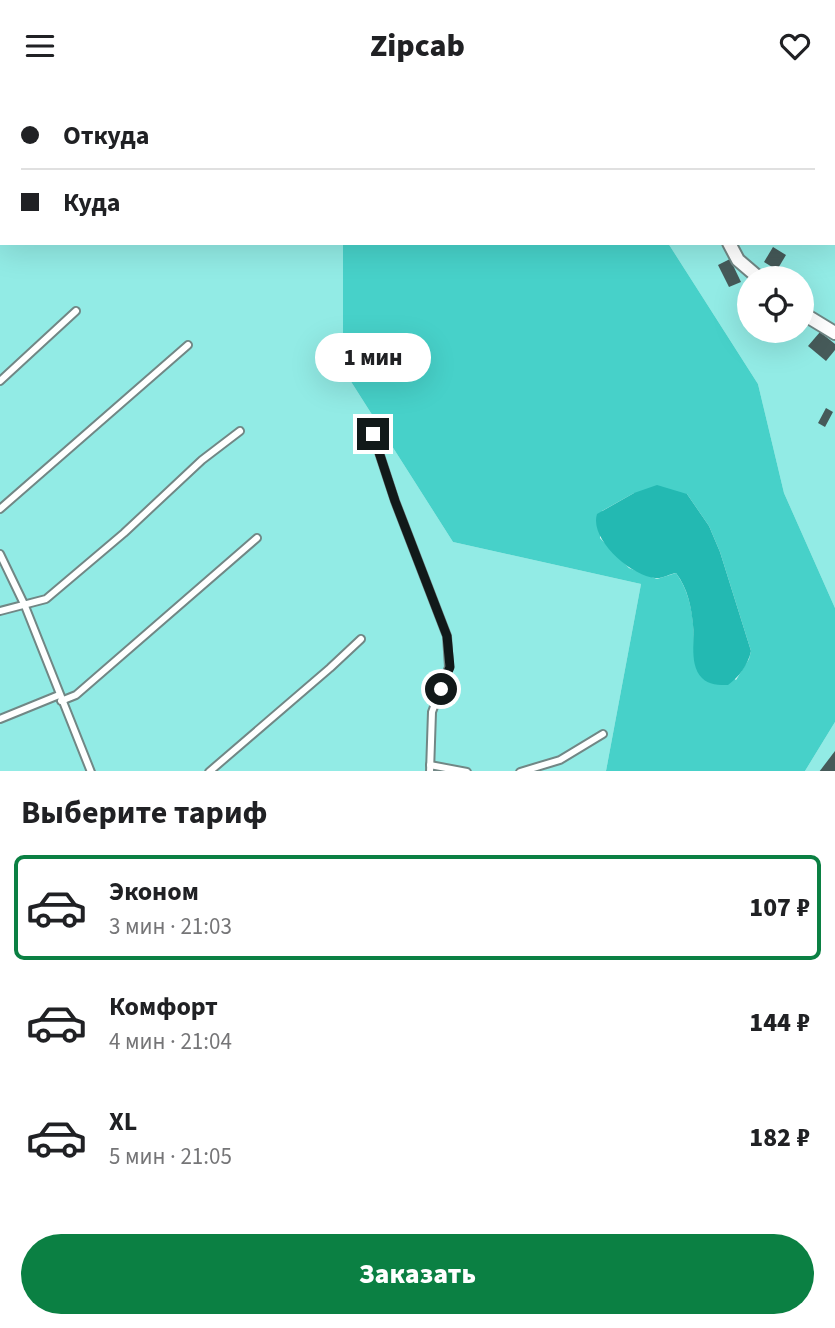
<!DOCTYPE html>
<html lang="ru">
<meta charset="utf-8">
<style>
body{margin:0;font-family:"Source Sans 3",sans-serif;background:#f6f6f6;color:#202124;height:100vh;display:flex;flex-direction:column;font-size:26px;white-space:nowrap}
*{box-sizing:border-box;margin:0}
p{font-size:23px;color:#757577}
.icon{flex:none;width:38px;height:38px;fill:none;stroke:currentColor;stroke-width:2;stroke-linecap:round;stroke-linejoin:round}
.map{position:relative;height:680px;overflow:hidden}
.drawer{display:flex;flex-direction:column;background:#fff;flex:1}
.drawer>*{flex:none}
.hud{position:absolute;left:0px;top:0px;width:836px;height:154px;box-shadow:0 7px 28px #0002;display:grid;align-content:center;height:154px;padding:0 21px;background:#fff}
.controls{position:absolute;left:737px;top:175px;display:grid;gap:14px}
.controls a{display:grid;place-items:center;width:77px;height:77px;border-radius:50%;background:#fff;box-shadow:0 7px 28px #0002;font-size:35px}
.end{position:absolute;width:32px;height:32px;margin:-16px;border:9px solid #111919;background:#fff;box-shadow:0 0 0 4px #fff}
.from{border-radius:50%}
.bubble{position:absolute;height:49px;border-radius:24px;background:#fff;box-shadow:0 7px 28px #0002;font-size:23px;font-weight:800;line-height:49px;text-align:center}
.hud b{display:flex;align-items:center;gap:24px;height:66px;font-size:26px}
.hud b+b{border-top:2px solid #e0e0e0}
.hud i{width:18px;height:18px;background:#202124}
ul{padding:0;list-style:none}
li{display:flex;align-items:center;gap:21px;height:105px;margin:0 14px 10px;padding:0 7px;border:4px solid transparent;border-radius:10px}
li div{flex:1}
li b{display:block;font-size:26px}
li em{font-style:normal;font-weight:800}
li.selected{border-color:#0b8043}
li>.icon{width:63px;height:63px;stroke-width:1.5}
h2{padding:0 21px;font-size:32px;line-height:84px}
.primary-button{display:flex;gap:14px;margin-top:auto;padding:14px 21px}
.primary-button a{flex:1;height:80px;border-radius:42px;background:#0b8043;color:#fff;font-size:28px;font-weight:800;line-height:80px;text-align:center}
header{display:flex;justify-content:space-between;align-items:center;height:91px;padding:0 21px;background:#fff;font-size:32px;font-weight:800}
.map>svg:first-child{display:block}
.green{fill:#92ebe5;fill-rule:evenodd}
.forest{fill:#47d1c9;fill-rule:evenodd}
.water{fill:#23b9b2}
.building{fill:#465a59}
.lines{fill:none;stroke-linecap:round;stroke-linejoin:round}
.lane-casing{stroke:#718785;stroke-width:10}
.street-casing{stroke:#718785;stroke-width:16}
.lane{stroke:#fff;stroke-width:6}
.street{stroke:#fff;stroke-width:12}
.route{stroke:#111919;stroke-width:9}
</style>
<header><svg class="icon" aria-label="menu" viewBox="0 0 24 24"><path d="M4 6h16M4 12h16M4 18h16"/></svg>Zipcab<svg class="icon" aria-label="heart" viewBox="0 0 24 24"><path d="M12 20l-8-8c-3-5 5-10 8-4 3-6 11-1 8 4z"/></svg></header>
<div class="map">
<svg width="835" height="681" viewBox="0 0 835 681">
<rect width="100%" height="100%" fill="#dff7f5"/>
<g class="green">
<path d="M0,0H343L2,2V152H343V278L453,451L641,493L606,680H0Z"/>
<path d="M835,22V517L784,402L758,293L668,152H835ZM749,187H802V240H749Z"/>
<path d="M835,631V680H805Z"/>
</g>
<g class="forest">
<rect x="343" y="0" width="369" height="2"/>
<path d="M343,152H668L758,293L784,402L835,517V631L805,680H606L641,493L453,451L343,278ZM634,402L687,403L709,435L720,461L751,560L749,568L736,589L694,557C694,531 692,504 676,482L657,488L629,477L600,447L602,420Z"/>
</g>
<path class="water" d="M657,394L687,403L709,435L720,461L751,560C748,574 739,586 728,594C720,594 708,594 702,587C689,574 695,551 693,534C691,515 688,498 676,482C669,483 662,488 655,487C631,485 589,448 597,423L634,402Z"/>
<g class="building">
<path d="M773,156L786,164L777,179L764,171Z"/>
<path d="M730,168L741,191L729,196L718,174Z"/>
<path d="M820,241L835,253V259L826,270L808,255Z"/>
<path d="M826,317L833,321L825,336L818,332Z"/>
<path d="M835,660V681H819Z"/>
</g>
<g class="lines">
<defs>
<g id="lane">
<path d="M128,0L133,2"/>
<path d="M0,290L76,220"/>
<path d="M373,343L395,410L447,545L449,576L432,621L430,681"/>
<path d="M0,418L188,254"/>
<path d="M0,463L25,515L91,681"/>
<path d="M0,520L46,508L124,442L202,369L240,340"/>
<path d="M61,610L76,604L257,447"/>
<path d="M0,628L59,604"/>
<path d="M430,674L467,681"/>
<path d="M209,681L330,577L361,548"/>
<path d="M520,681L560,669L603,643"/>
</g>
<g id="street">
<path d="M811,0L814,2"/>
<path d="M777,2L782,0"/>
<path d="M729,152L738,169L759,187"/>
<path d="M802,222L835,242"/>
</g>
</defs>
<use href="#lane" class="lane-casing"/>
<use href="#street" class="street-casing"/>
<use href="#lane" class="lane"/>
<use href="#street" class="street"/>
</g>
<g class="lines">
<path class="route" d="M373,343L395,410L447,545L450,576L441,598"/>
</g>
</svg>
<div class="controls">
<a><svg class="icon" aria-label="locate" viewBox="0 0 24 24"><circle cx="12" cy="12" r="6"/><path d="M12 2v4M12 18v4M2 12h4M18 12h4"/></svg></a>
</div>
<i class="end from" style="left:441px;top:598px"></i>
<i class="end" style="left:373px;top:343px"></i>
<div class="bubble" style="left:315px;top:242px;width:116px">1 мин</div>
<div class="hud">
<b><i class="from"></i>Откуда</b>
<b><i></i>Куда</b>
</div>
</div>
<section class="drawer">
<h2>Выберите тариф</h2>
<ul>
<li class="selected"><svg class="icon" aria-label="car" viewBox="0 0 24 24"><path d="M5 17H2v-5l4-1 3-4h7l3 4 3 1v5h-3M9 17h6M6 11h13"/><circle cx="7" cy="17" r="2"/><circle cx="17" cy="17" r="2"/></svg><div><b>Эконом</b><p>3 мин · 21:03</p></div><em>107 ₽</em></li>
<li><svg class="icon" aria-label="car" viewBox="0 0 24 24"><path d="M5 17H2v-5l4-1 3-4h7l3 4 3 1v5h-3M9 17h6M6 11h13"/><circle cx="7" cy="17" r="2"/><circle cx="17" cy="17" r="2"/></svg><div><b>Комфорт</b><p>4 мин · 21:04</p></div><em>144 ₽</em></li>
<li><svg class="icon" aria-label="car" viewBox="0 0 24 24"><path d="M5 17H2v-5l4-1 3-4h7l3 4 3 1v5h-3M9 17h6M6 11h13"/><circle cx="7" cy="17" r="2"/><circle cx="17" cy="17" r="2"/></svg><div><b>XL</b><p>5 мин · 21:05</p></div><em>182 ₽</em></li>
</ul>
<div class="primary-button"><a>Заказать</a></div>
</section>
